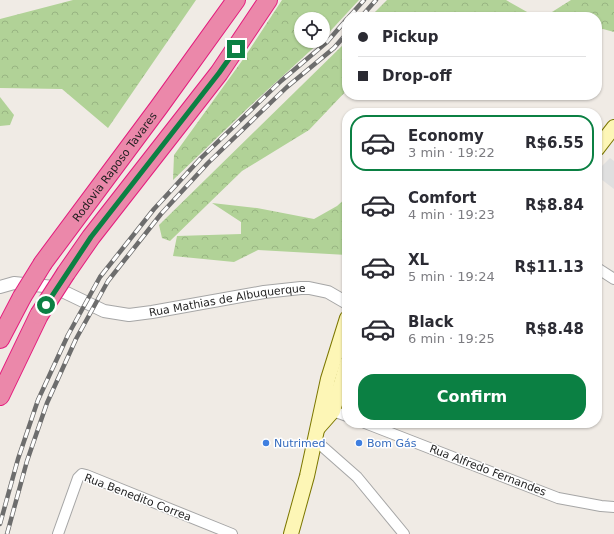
<!DOCTYPE html>
<meta charset="utf-8">
<style>
body{margin:0;font-family:"DejaVu Sans",sans-serif;background:#f7f7f7;color:#2b2b33;height:100vh;display:flex;flex-direction:column;font-size:15px;white-space:nowrap}
*{box-sizing:border-box;margin:0}
p{font-size:13px;color:#7c7c81}
.icon{flex:none;width:22px;height:22px;fill:none;stroke:currentColor;stroke-width:2;stroke-linecap:round;stroke-linejoin:round}
.map{position:relative;flex:1;overflow:hidden}
.details{position:absolute;left:342px;top:108px;width:260px;height:320px;display:flex;flex-direction:column;background:#fff;border-radius:16px;box-shadow:0 1px 3px #0004}
.details>*{flex:none}
.hud{position:absolute;left:342px;top:12px;width:260px;height:88px;border-radius:16px;box-shadow:0 1px 3px #0004;display:grid;align-content:center;height:88px;padding:0 16px;background:#fff}
.buttons{position:absolute;left:294px;top:12px;display:grid;gap:8px}
.buttons a{display:grid;place-items:center;width:36px;height:36px;border-radius:50%;background:#fff;box-shadow:0 1px 3px #0004;font-size:20px}
.end{position:absolute;width:18px;height:18px;margin:-9px;border:5px solid #0b8043;background:#fff;box-shadow:0 0 0 2px #fff}
.from{border-radius:50%}
.hud b{display:flex;align-items:center;gap:14px;height:38px;font-size:15px}
.hud b+b{border-top:1px solid #e1e1e2}
.hud i{width:10px;height:10px;background:#2b2b33}
ul{padding:7px 0 0;list-style:none}
li{display:flex;align-items:center;gap:12px;height:56px;margin:0 8px 6px;padding:0 8px;border:2px solid transparent;border-radius:16px}
li div{flex:1}
li b{display:block;font-size:15px}
li em{font-style:normal;font-weight:700}
li.on{border-color:#0b8043}
li>.icon{width:36px;height:36px;stroke-width:1.5}
.primary-button{display:flex;gap:8px;margin-top:auto;padding:8px 16px}
.primary-button a{flex:1;height:46px;border-radius:16px;background:#0b8043;color:#fff;font-size:16px;font-weight:700;line-height:46px;text-align:center}
.map>svg:first-child{display:block}
.forest{fill:url(#forest-crowns)}
.parking{fill:#dfdfdf}
.lines{fill:none;stroke-linecap:round;stroke-linejoin:round}
.minor-casing{stroke:#a6a6a6;stroke-width:12}
.tertiary-casing{stroke:#a6a6a6;stroke-width:14}
.secondary-casing{stroke:#7c7700;stroke-width:16}
.motorway-casing{stroke:#e41c7e;stroke-width:20}
.minor{stroke:#fff;stroke-width:10}
.tertiary{stroke:#fff;stroke-width:12}
.secondary{stroke:#fdf6b6;stroke-width:14}
.motorway{stroke:#eb88aa;stroke-width:18}
.rail-casing{stroke:#6d6d6d;stroke-width:4.5}
.rail{stroke:#fff;stroke-width:3;stroke-dasharray:9;stroke-linecap:butt}
.motorway-bridge-casing{stroke:#e41c7e;stroke-width:20;stroke-linecap:butt}
.motorway-bridge{stroke:#eb88aa;stroke-width:18}
.route{stroke:#0b8043;stroke-width:5}
.shop-dot{fill:#3f7fe0;stroke:#fff;stroke-width:1.5}
.labels{text-anchor:middle;stroke-width:3;stroke-linejoin:round;paint-order:stroke}
.street-label{font-size:11px;fill:#1f1f1f;stroke:#fff}
.shop-label{font-size:11px;fill:#366cbe;stroke:#fff;text-anchor:start}
</style>
<div class="map">
<svg width="614" height="534" viewBox="0 0 614 534">
<defs>
<pattern id="forest-crowns" width="20" height="18" patternUnits="userSpaceOnUse"><rect width="20" height="18" fill="#b1d297"/><path d="M2 6a3 3 0 1 1 6 0M12 15a3 3 0 1 1 6 0" fill="none" stroke="#98b482"/></pattern>
</defs>
<rect width="100%" height="100%" fill="#f0ebe5"/>
<g class="forest">
<path d="M73,0H196L108,128L62,89L0,88V19Z"/>
<path d="M282,0H359L323,39V19H301V41H321L250,106L173,180L174,155L244,58Z"/>
<path d="M387,0H506L536,17H436L434,15L416,17H370Z"/>
<path d="M571,0H614V32L603,29L597,31V17H544Z"/>
<path d="M347,41V90L309,130L242,171L170,241L162,238L159,225Z"/>
<path d="M0,97L14,115L10,125L0,126Z"/>
<path d="M347,197V255L258,250L234,262L173,256L177,236L241,234V222L212,203L257,208L314,219L337,206Z"/>
</g>
<path class="parking" d="M610,158L614,161V189L597,176V171Z"/>
<g class="lines">
<defs>
<g id="minor">
<path d="M597,268L614,279"/>
<path d="M333,411L347,416"/>
<path d="M365,423L558,498L601,506L614,507"/>
<path d="M315,440L357,477L404,534"/>
<path d="M58,534L78,478L82,474L86,475L232,534"/>
</g>
<g id="tertiary">
<path id="s1" d="M0,287L14,283L54,287L104,311L129,315L152,312L264,292L301,288H309L328,292L347,303"/>
</g>
<g id="secondary">
<path d="M597,149L614,127"/>
<path d="M318,428L333,411L347,363"/>
<path d="M291,534L307,476L328,379L347,318"/>
</g>
<g id="motorway">
<path id="s2" d="M43,263L159,107L236,0"/>
<path d="M66,273L91,237L219,73L268,0"/>
<path d="M0,339L22,297"/>
<path d="M0,396L39,315"/>
</g>
</defs>
<use href="#minor" class="minor-casing"/>
<use href="#tertiary" class="tertiary-casing"/>
<use href="#secondary" class="secondary-casing"/>
<use href="#motorway" class="motorway-casing"/>
<use href="#minor" class="minor"/>
<use href="#tertiary" class="tertiary"/>
<use href="#secondary" class="secondary"/>
<use href="#motorway" class="motorway"/>
<defs>
<g id="rail">
<path d="M349,17L364,0"/>
<path d="M361,17L376,0"/>
<path d="M0,524L18,459L38,400L68,335L100,277L154,209L201,158L281,81L327,42L347,19"/>
<path d="M7,534L27,461L47,403L76,339L108,281L161,214L208,163L287,87L334,48L347,33"/>
</g>
</defs>
<use href="#rail" class="rail-casing"/>
<use href="#rail" class="rail"/>
<defs>
<g id="motorway-bridge">
<path d="M22,297L43,263"/>
<path d="M39,315L66,273"/>
</g>
</defs>
<use href="#motorway-bridge" class="motorway-bridge-casing"/>
<use href="#motorway-bridge" class="motorway-bridge"/>
</g>
<g class="lines">
<path class="route" d="M46,305L91,237L219,73L236,49"/>
</g>
<g class="shop-dot">
<circle cx="266" cy="443" r="4"/>
<circle cx="359" cy="443" r="4"/>
</g>
<g class="labels">
<g class="street-label">
<text dy="4" stroke="none"><textPath href="#s2" startOffset="120">Rodovia Raposo Tavares</textPath></text>
<text dy="4" stroke="none"><textPath href="#s1" startOffset="235">Rua Mathias de Albuquerque</textPath></text>
<text transform="translate(488 470) rotate(21)" y="4">Rua Alfredo Fernandes</text>
<text transform="translate(138 497) rotate(21)" y="4">Rua Benedito Correa</text>
</g>
<g class="shop-label">
<text x="274" y="447">Nutrimed</text>
<text x="367" y="447">Bom Gás</text>
</g>
</g>
</svg>
<div class="buttons">
<a><svg class="icon" aria-label="locate" viewBox="0 0 24 24"><circle cx="12" cy="12" r="6"/><path d="M12 2v4M12 18v4M2 12h4M18 12h4"/></svg></a>
</div>
<i class="end from" style="left:46px;top:305px"></i>
<i class="end" style="left:236px;top:49px"></i>
<div class="hud">
<b><i class="from"></i>Pickup</b>
<b><i></i>Drop-off</b>
</div>
<section class="details">
<ul>
<li class="on"><svg class="icon" aria-label="car" viewBox="0 0 24 24"><path d="M5 17H2v-5l4-1 3-4h7l3 4 3 1v5h-3M9 17h6M6 11h13"/><circle cx="7" cy="17" r="2"/><circle cx="17" cy="17" r="2"/></svg><div><b>Economy</b><p>3 min · 19:22</p></div><em>R$6.55</em></li>
<li><svg class="icon" aria-label="car" viewBox="0 0 24 24"><path d="M5 17H2v-5l4-1 3-4h7l3 4 3 1v5h-3M9 17h6M6 11h13"/><circle cx="7" cy="17" r="2"/><circle cx="17" cy="17" r="2"/></svg><div><b>Comfort</b><p>4 min · 19:23</p></div><em>R$8.84</em></li>
<li><svg class="icon" aria-label="car" viewBox="0 0 24 24"><path d="M5 17H2v-5l4-1 3-4h7l3 4 3 1v5h-3M9 17h6M6 11h13"/><circle cx="7" cy="17" r="2"/><circle cx="17" cy="17" r="2"/></svg><div><b>XL</b><p>5 min · 19:24</p></div><em>R$11.13</em></li>
<li><svg class="icon" aria-label="car" viewBox="0 0 24 24"><path d="M5 17H2v-5l4-1 3-4h7l3 4 3 1v5h-3M9 17h6M6 11h13"/><circle cx="7" cy="17" r="2"/><circle cx="17" cy="17" r="2"/></svg><div><b>Black</b><p>6 min · 19:25</p></div><em>R$8.48</em></li>
</ul>
<div class="primary-button"><a>Confirm</a></div>
</section>
</div>
